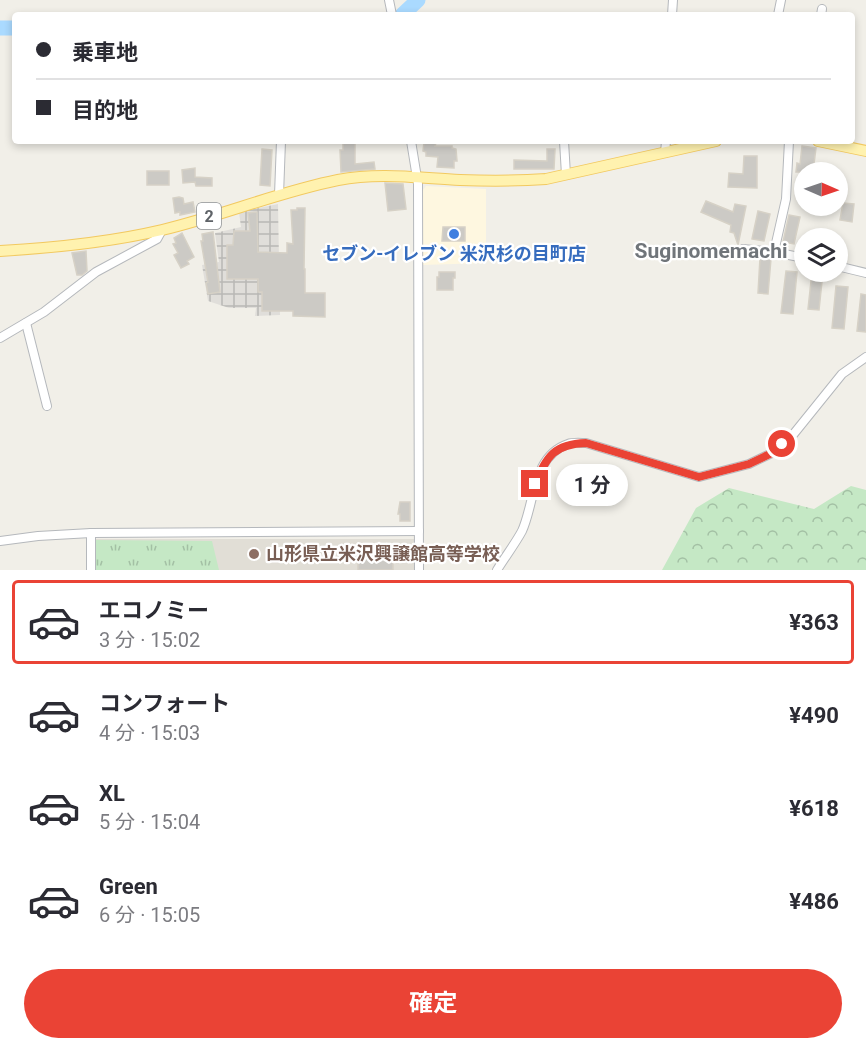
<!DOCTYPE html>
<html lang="ja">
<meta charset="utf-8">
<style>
body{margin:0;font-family:Roboto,"Noto Sans JP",sans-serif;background:#f7f7f7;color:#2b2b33;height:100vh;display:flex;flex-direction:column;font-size:22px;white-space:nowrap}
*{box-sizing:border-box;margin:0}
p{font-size:20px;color:#7c7c81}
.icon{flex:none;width:33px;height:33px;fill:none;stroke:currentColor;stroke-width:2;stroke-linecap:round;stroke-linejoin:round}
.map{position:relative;height:570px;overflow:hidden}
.sheet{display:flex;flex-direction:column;background:#fff;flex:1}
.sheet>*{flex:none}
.banner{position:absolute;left:12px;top:12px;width:843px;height:132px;border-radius:6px;box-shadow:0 3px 9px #0003;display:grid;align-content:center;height:132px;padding:0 24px;background:#fff}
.needle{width:39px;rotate:92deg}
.buttons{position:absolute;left:794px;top:162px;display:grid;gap:12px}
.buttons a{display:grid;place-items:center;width:54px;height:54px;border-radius:50%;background:#fff;box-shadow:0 3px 9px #0003;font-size:30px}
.end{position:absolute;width:27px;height:27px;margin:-14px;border:8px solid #ea4335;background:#fff;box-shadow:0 0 0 3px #fff}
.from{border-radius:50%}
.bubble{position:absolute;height:42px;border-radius:21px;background:#fff;box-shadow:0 3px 9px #0003;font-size:20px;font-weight:700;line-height:42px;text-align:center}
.banner b{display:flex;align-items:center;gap:21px;height:57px;font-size:22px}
.banner b+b{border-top:2px solid #e1e1e2}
.banner i{width:15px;height:15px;background:#2b2b33}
ul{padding:10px 0 0;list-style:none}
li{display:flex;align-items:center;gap:18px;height:84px;margin:0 12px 9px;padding:0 12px;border:3px solid transparent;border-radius:6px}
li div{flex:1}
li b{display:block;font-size:22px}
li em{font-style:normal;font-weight:700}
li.on{border-color:#ea4335}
li>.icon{width:54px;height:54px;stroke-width:1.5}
.action{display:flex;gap:12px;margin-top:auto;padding:12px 24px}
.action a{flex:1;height:69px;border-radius:36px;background:#ea4335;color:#fff;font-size:24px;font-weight:700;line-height:69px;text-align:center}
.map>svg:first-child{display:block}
.commercial{fill:#fef7e0}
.industrial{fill:url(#industrial-grid)}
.education{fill:#e1ded6}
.grass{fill:url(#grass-tufts)}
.forest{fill:url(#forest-crowns)}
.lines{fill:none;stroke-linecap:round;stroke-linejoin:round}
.river{stroke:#aadaff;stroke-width:15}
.building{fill:#cccac5;stroke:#d6d1c6;stroke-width:1.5}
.minor-casing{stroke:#b5b8bc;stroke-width:10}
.major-casing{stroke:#f2c960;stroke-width:12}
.minor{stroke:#fff;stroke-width:8}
.major{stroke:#fff2af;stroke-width:10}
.route{stroke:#ea4335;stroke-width:8}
.shop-dot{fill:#3f7fe0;stroke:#fff;stroke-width:2}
.education-dot{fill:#8d6e63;stroke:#fff;stroke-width:2}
.labels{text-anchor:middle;stroke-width:4.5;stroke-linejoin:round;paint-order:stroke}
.shield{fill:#fff;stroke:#8f9295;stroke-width:1.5}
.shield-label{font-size:16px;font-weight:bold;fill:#5f6368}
.shop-label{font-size:18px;font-weight:bold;fill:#366cbe;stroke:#fff}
.education-label{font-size:18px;font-weight:bold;fill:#785e54;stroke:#fff;text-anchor:start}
.quarter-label{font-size:21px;font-weight:bold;fill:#70757a;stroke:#fff}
</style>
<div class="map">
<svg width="866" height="570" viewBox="0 0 866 570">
<defs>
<pattern id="industrial-grid" width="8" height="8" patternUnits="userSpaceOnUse" patternTransform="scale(1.5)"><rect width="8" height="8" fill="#e0deda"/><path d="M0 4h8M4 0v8" fill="none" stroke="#b9b8b5"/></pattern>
<pattern id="grass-tufts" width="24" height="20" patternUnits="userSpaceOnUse" patternTransform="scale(1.5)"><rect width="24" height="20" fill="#c5e8c5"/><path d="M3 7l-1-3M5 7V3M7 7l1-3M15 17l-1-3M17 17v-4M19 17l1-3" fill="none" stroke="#a3c0a4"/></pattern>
<pattern id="forest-crowns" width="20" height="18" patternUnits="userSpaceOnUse" patternTransform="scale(1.5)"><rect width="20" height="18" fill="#c5e8c5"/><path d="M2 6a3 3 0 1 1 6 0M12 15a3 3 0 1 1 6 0" fill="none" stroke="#a3c0a4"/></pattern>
</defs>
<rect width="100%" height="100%" fill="#f1efe8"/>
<path class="commercial" d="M426,186L486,189V263L422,265V191Z"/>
<path class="industrial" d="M278,204L280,315L255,316L256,308H229L208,301L202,265L219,262L215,233L241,227L239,212Z"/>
<path class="education" d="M94,539H415V570H93Z"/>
<path class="grass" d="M95,540L212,541L219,570H95Z"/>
<path class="forest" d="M851,486L866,490V570H662L696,508L729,488L814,509Z"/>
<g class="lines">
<g class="river">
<path d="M402,15L418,0"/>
<path d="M0,28H15"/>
</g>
</g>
<g class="building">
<path d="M343,141H355V164L374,162L375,169L341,172L340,150H343Z"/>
<path d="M424,142L436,143L435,146H452V148L456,149L457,161H454V168L437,167L438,157L426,156V152L423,151Z"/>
<path d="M802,146L816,148L813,172H796L797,163L800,164Z"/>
<path d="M262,149L272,150L270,186L260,185Z"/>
<path d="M547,149H555L554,169H514V160L547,161Z"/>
<path d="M744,156H757V188L728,187L729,173L743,174Z"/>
<path d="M195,168V177L212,178V186H196L195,182L183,183L182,170Z"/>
<rect x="147" y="171" width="22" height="14"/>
<path d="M385,183L403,184L406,209L388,211Z"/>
<path d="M179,197L183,198L184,204L193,202L195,212L180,215V212L175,213L173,198Z"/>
<path d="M706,201L733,212L735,204L746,206L738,245L734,233L730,232L731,225L701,212Z"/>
<path d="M843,203L854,204L852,222L840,220Z"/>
<path d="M297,208H305L304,269H305V293H325V317L293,316V311H262V292H258V279H227V245H233L234,231H250L248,213L257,212L258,252L287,253V243L293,244L291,210H297Z"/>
<path d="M758,211L770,214L764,241L752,239Z"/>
<path d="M789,215L800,217L794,244L783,242Z"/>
<path d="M443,227H465V241H442Z"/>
<path d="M213,232L220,292L208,294L206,283L208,282L201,241H203L202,234Z"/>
<path d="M182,233L194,257L187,261L189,264L181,268L174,255L178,253L173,244L176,243L174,238Z"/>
<path d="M86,251L87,271L82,275H77L72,253Z"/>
<path d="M760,258L771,259L768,294L758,293Z"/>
<path d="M786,271L797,272L793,314L781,313Z"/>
<path d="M439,272H455V278H453V290H437V277H439Z"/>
<path d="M812,272H823L819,310L808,309Z"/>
<path d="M836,286L848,287L844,329L832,328Z"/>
<path d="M861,294L866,295V332L857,331Z"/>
<path d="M400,502H410V521H400V514H398Z"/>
<path d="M375,549H393V570H358V553H375Z"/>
</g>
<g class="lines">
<defs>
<g id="minor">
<path d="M389,0L392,15"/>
<path d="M672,15L673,0"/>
<path d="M778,15L781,0"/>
<path d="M821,15L822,9"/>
<path d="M411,141L418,184L419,570"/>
<path d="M564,141L566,175"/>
<path d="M665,153L666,141"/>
<path d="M279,195L281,141"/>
<path d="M743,249L774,252L804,258"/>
<path d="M774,252L786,199L789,141"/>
<path d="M837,266L866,273"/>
<path d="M26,323L47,406"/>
<path d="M0,338L44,312L96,272L157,239L162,230"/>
<path d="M0,541L38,536L91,533L419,531"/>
<path d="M91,570V533"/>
<path d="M497,570C505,557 515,544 522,531C535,503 532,456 568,444C573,442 581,443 586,443L699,477L749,464L772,453L792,436L842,374L866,357"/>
</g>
<g id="major">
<path d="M818,141L866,151"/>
<path d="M0,251C52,248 111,242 162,230C221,216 278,192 338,180C379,172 419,178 460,180C489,181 518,181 546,179L716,141"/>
</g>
</defs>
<use href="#minor" class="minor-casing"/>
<use href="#major" class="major-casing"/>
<use href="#minor" class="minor"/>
<use href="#major" class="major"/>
</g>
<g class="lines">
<path class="route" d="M535,484C547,456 554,444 586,443L699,477L749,464L772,453L782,444"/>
</g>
<circle class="shop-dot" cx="454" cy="234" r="6"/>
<circle class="education-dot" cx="254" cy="554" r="6"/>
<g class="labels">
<rect class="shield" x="197" y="203" width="24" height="26" rx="4.5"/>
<g class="shield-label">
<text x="209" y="222">2</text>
</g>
<g class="shop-label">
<text x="454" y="260">セブン-イレブン 米沢杉の目町店</text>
</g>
<g class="education-label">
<text x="266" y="560">山形県立米沢興譲館高等学校</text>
</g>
<g class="quarter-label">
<text x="711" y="258">Suginomemachi</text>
</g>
</g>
</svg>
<div class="buttons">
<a><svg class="needle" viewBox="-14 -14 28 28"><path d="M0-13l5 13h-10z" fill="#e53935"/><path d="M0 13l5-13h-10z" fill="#7c7c81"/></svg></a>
<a><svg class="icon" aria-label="layers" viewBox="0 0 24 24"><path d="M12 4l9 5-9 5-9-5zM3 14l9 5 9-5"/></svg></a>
</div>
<i class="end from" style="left:782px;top:444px"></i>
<i class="end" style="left:535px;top:484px"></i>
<div class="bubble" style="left:556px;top:464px;width:72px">1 分</div>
<div class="banner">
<b><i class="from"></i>乗車地</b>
<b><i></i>目的地</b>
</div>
</div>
<section class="sheet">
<ul>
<li class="on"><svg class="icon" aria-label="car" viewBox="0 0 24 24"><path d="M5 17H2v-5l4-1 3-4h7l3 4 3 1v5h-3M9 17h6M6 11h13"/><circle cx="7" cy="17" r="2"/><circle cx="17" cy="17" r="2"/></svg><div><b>エコノミー</b><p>3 分 · 15:02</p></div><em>¥363</em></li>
<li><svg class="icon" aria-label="car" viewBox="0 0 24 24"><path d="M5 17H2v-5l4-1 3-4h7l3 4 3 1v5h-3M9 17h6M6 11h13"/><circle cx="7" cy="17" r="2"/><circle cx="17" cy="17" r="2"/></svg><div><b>コンフォート</b><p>4 分 · 15:03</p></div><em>¥490</em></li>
<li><svg class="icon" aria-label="car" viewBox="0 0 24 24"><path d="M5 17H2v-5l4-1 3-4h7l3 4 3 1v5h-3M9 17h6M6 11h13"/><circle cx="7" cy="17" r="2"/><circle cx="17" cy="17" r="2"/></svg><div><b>XL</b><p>5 分 · 15:04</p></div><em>¥618</em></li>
<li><svg class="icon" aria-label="car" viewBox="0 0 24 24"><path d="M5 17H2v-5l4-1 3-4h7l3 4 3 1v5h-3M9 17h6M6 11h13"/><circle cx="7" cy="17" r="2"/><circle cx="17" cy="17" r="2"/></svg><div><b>Green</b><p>6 分 · 15:05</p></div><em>¥486</em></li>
</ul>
<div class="action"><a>確定</a></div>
</section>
